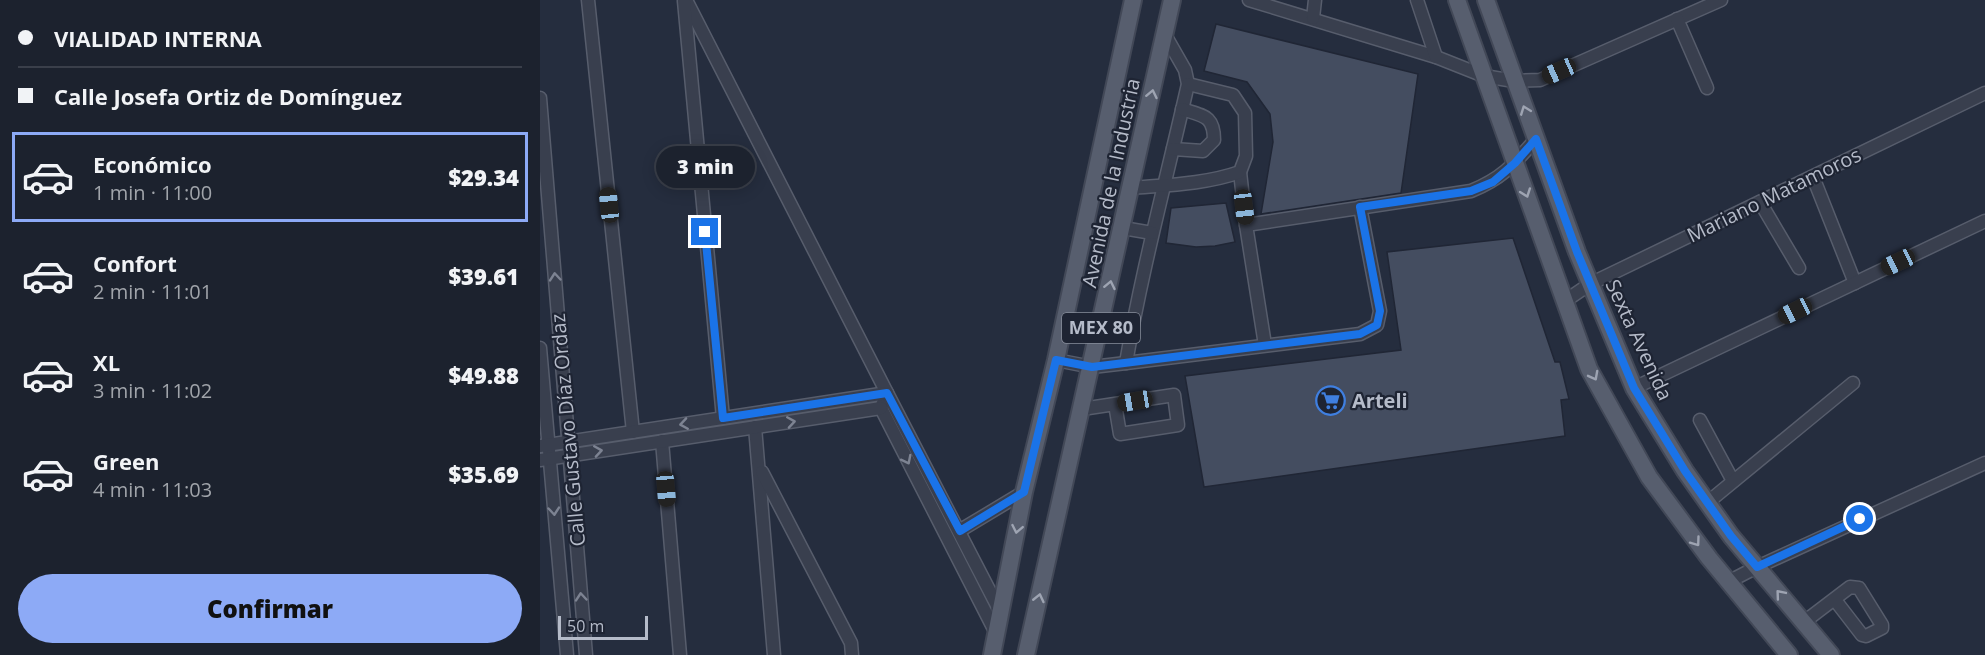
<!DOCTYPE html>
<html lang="es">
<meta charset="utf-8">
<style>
body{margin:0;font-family:"Open Sans",sans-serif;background:#292f3a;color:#f1f3f6;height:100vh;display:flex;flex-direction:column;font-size:22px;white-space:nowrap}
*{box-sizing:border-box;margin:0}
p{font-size:20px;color:#a0a4aa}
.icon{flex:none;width:33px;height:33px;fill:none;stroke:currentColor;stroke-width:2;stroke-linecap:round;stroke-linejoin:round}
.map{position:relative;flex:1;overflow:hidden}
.panel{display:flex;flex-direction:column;background:#1c222e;width:540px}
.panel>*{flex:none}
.hud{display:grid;align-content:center;height:132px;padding:0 18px;background:#1c222e}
.scale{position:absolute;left:18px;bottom:15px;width:90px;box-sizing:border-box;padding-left:6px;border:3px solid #b5bbc9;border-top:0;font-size:16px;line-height:21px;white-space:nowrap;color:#b5bbc9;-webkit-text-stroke:4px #1e2433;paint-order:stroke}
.end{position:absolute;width:27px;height:27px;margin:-14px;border:8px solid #1a73e8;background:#fff;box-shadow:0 0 0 3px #fff}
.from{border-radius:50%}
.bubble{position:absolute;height:42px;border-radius:21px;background:#1c222e;box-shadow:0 3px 15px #0003,0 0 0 2px #3a3f4a;font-size:20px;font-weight:800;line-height:42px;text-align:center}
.car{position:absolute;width:18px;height:36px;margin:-18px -9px;border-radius:8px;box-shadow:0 0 4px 2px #0007;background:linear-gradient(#222 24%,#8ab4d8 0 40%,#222 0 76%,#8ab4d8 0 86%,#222 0)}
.hud b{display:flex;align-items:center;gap:21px;height:57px;font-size:22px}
.hud b+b{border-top:2px solid #3a3f4a}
.hud i{width:15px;height:15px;background:#f1f3f6}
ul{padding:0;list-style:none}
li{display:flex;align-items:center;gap:18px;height:90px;margin:0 12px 9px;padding:0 6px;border:3px solid transparent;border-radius:0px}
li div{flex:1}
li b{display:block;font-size:22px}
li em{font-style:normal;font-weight:800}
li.current{border-color:#8daaf6}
li>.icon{width:54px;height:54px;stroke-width:1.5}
.cta{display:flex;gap:12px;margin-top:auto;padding:12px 18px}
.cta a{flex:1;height:69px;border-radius:36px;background:#8daaf6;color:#111;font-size:24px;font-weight:800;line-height:69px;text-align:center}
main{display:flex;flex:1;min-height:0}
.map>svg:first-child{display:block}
.building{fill:#444d60;stroke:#202635;stroke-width:1.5}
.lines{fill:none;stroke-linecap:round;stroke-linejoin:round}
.minor-casing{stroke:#575d6c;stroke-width:15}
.major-casing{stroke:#424857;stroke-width:20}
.minor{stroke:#393f4e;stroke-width:12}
.major{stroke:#575e6e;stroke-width:16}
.oneway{stroke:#9ea4b2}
.oneway2{stroke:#7d8392}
.route{stroke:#1a73e8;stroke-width:8}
.labels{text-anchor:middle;stroke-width:4.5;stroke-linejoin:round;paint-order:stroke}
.shield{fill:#1e2433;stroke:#888e9c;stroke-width:1.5}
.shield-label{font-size:18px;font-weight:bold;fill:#b5bbc9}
.street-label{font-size:20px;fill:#b5bbc9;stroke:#1e2433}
.poi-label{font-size:20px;font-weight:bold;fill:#b5bbc9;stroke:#1e2433;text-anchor:start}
</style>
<main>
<section class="panel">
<div class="hud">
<b><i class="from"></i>VIALIDAD INTERNA</b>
<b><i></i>Calle Josefa Ortiz de Domínguez</b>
</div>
<ul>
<li class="current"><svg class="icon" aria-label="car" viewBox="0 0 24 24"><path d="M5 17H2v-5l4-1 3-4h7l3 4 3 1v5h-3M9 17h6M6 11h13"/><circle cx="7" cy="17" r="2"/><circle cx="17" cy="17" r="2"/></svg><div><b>Económico</b><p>1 min · 11:00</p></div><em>$29.34</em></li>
<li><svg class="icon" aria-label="car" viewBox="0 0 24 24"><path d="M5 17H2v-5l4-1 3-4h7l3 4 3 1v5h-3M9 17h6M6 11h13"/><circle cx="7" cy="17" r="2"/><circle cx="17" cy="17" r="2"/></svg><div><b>Confort</b><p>2 min · 11:01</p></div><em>$39.61</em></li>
<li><svg class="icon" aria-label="car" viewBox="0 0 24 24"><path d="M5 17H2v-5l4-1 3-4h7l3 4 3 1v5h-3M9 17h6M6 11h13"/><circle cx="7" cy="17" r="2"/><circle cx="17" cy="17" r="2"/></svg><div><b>XL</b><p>3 min · 11:02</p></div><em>$49.88</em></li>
<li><svg class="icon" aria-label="car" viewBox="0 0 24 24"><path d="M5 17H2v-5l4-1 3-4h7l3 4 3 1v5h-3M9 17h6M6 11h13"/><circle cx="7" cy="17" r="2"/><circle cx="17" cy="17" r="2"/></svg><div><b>Green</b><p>4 min · 11:03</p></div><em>$35.69</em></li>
</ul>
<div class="cta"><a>Confirmar</a></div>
</section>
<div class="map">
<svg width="1445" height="655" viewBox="0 0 1445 655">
<rect width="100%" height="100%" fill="#252d3e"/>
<g class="building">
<path d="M676,24L878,74L861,193L721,214L733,142L730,114L707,82L664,71Z"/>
<path d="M686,203L695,242L675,246L656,247L626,243L631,208Z"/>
<path d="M973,238L1015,362H1020L1029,399L1021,400L1025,436L664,487L645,376L861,350L847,252Z"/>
</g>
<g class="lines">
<defs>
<g id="minor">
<path d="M48,0L93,432"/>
<path d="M146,0L347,393L341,408"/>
<path d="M709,0L896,57L944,76L974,81L1000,80L1181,0"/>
<path d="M877,0L896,57"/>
<path d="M144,1L183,418"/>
<path d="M773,18L775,0"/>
<path d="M1137,19L1167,88"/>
<path d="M625,35L645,70L648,84C627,177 602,269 586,363L820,334L837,325L840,311L820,207"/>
<path d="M0,98L46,655"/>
<path d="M633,149L663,151L674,140C674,115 663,116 642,109"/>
<path d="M700,172L706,225L725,345"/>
<path d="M1273,177L1315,283"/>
<path d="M592,188C627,185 666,184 700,172L706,156L705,113L693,95L648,84"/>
<path d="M1220,202L1259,268"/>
<path d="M706,225L931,191C963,178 974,164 996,139"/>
<path d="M583,228L612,233"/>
<path d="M1025,301L1050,284L1445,93"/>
<path d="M0,348L27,655"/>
<path d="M516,360L552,367L586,363"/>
<path d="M1094,388L1445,221"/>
<path d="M341,408L456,633"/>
<path d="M542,409L634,395L638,425L580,434L575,404"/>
<path d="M1160,420L1193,481"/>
<path d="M215,427L234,655"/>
<path d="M122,441L140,655"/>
<path d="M0,446L347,393L461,613"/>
<path d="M0,460L341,408"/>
<path d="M222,472L311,643L312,655"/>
<path d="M1167,503L1313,383"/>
<path d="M419,531L484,492"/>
<path d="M1188,582L1217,567L1445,463"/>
<path d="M1264,622L1310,587L1319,588L1342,625V628L1326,636L1322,635L1295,600"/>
</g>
<g id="major">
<path d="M917,0L1049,369L1109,477L1169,558L1249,655"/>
<path d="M946,0L1037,252L1094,388L1145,471L1191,536L1291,655"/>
<path d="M452,655L484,492L516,360L593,0"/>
<path d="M486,655L632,0"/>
</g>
</defs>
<use href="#minor" class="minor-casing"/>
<use href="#major" class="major-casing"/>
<use href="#minor" class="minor"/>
<use href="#major" class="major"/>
</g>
<defs><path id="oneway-chevron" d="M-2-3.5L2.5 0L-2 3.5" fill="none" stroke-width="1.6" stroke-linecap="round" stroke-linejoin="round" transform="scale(1.5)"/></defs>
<g class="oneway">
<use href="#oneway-chevron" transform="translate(612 94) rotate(-78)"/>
<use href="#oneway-chevron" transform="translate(985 110) rotate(-111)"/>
<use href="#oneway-chevron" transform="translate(986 193) rotate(70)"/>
<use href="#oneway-chevron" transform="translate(570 285) rotate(-78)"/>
<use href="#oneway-chevron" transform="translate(1054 376) rotate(62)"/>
<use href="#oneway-chevron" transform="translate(477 529) rotate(101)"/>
<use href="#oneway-chevron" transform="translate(1156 542) rotate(54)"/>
<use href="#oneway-chevron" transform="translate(1240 594) rotate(-130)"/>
<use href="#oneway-chevron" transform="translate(499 598) rotate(-77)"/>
</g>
<g class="oneway2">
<use href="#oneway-chevron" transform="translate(15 277) rotate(-95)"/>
<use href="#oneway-chevron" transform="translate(251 422) rotate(-9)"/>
<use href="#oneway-chevron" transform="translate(144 424) rotate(171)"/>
<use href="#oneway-chevron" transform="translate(58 451) rotate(-9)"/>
<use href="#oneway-chevron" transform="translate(367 460) rotate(63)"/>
<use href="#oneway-chevron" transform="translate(14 511) rotate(85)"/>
<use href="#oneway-chevron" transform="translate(41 597) rotate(-95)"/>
</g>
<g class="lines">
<path class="route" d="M165,232L183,418L347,393L420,531L484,492L516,360L552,367L820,334L837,325L840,311L820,207L931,191L953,182L975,163L996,139L1037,252L1094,388L1145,471L1191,536L1217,567L1320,519"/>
</g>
<defs>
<symbol id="supermarket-ring" viewBox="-11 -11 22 22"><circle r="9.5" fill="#1e2433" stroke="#3f7fe0" stroke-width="1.5"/><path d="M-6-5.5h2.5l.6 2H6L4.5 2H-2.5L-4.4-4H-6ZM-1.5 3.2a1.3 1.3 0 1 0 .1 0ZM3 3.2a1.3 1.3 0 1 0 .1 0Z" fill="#3f7fe0"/></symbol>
</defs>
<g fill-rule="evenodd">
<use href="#supermarket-ring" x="774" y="384" width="33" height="33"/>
</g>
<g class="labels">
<rect class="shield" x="522" y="313" width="78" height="30" rx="4.5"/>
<g class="shield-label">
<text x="561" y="334">MEX 80</text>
</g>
<g class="street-label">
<text transform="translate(571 183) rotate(-78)" y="7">Avenida de la Industria</text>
<text transform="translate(1234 195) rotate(-26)" y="7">Mariano Matamoros</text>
<text transform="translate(1099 340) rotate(65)" y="7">Sexta Avenida</text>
<text transform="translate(28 430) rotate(-95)" y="7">Calle Gustavo Díaz Ordaz</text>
</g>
<g class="poi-label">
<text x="812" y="408">Arteli</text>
</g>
</g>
</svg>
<div class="scale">50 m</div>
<i class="end from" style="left:1320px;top:519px"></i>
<i class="end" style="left:165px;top:232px"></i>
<div class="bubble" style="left:116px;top:146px;width:99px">3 min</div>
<i class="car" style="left:1019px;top:71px;rotate:246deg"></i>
<i class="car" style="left:69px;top:205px;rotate:354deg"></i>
<i class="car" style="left:704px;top:207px;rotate:173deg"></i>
<i class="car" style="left:1358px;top:262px;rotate:245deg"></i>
<i class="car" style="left:1255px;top:311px;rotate:244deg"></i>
<i class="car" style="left:595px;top:401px;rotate:261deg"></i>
<i class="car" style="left:126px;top:489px;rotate:175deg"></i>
</div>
</main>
